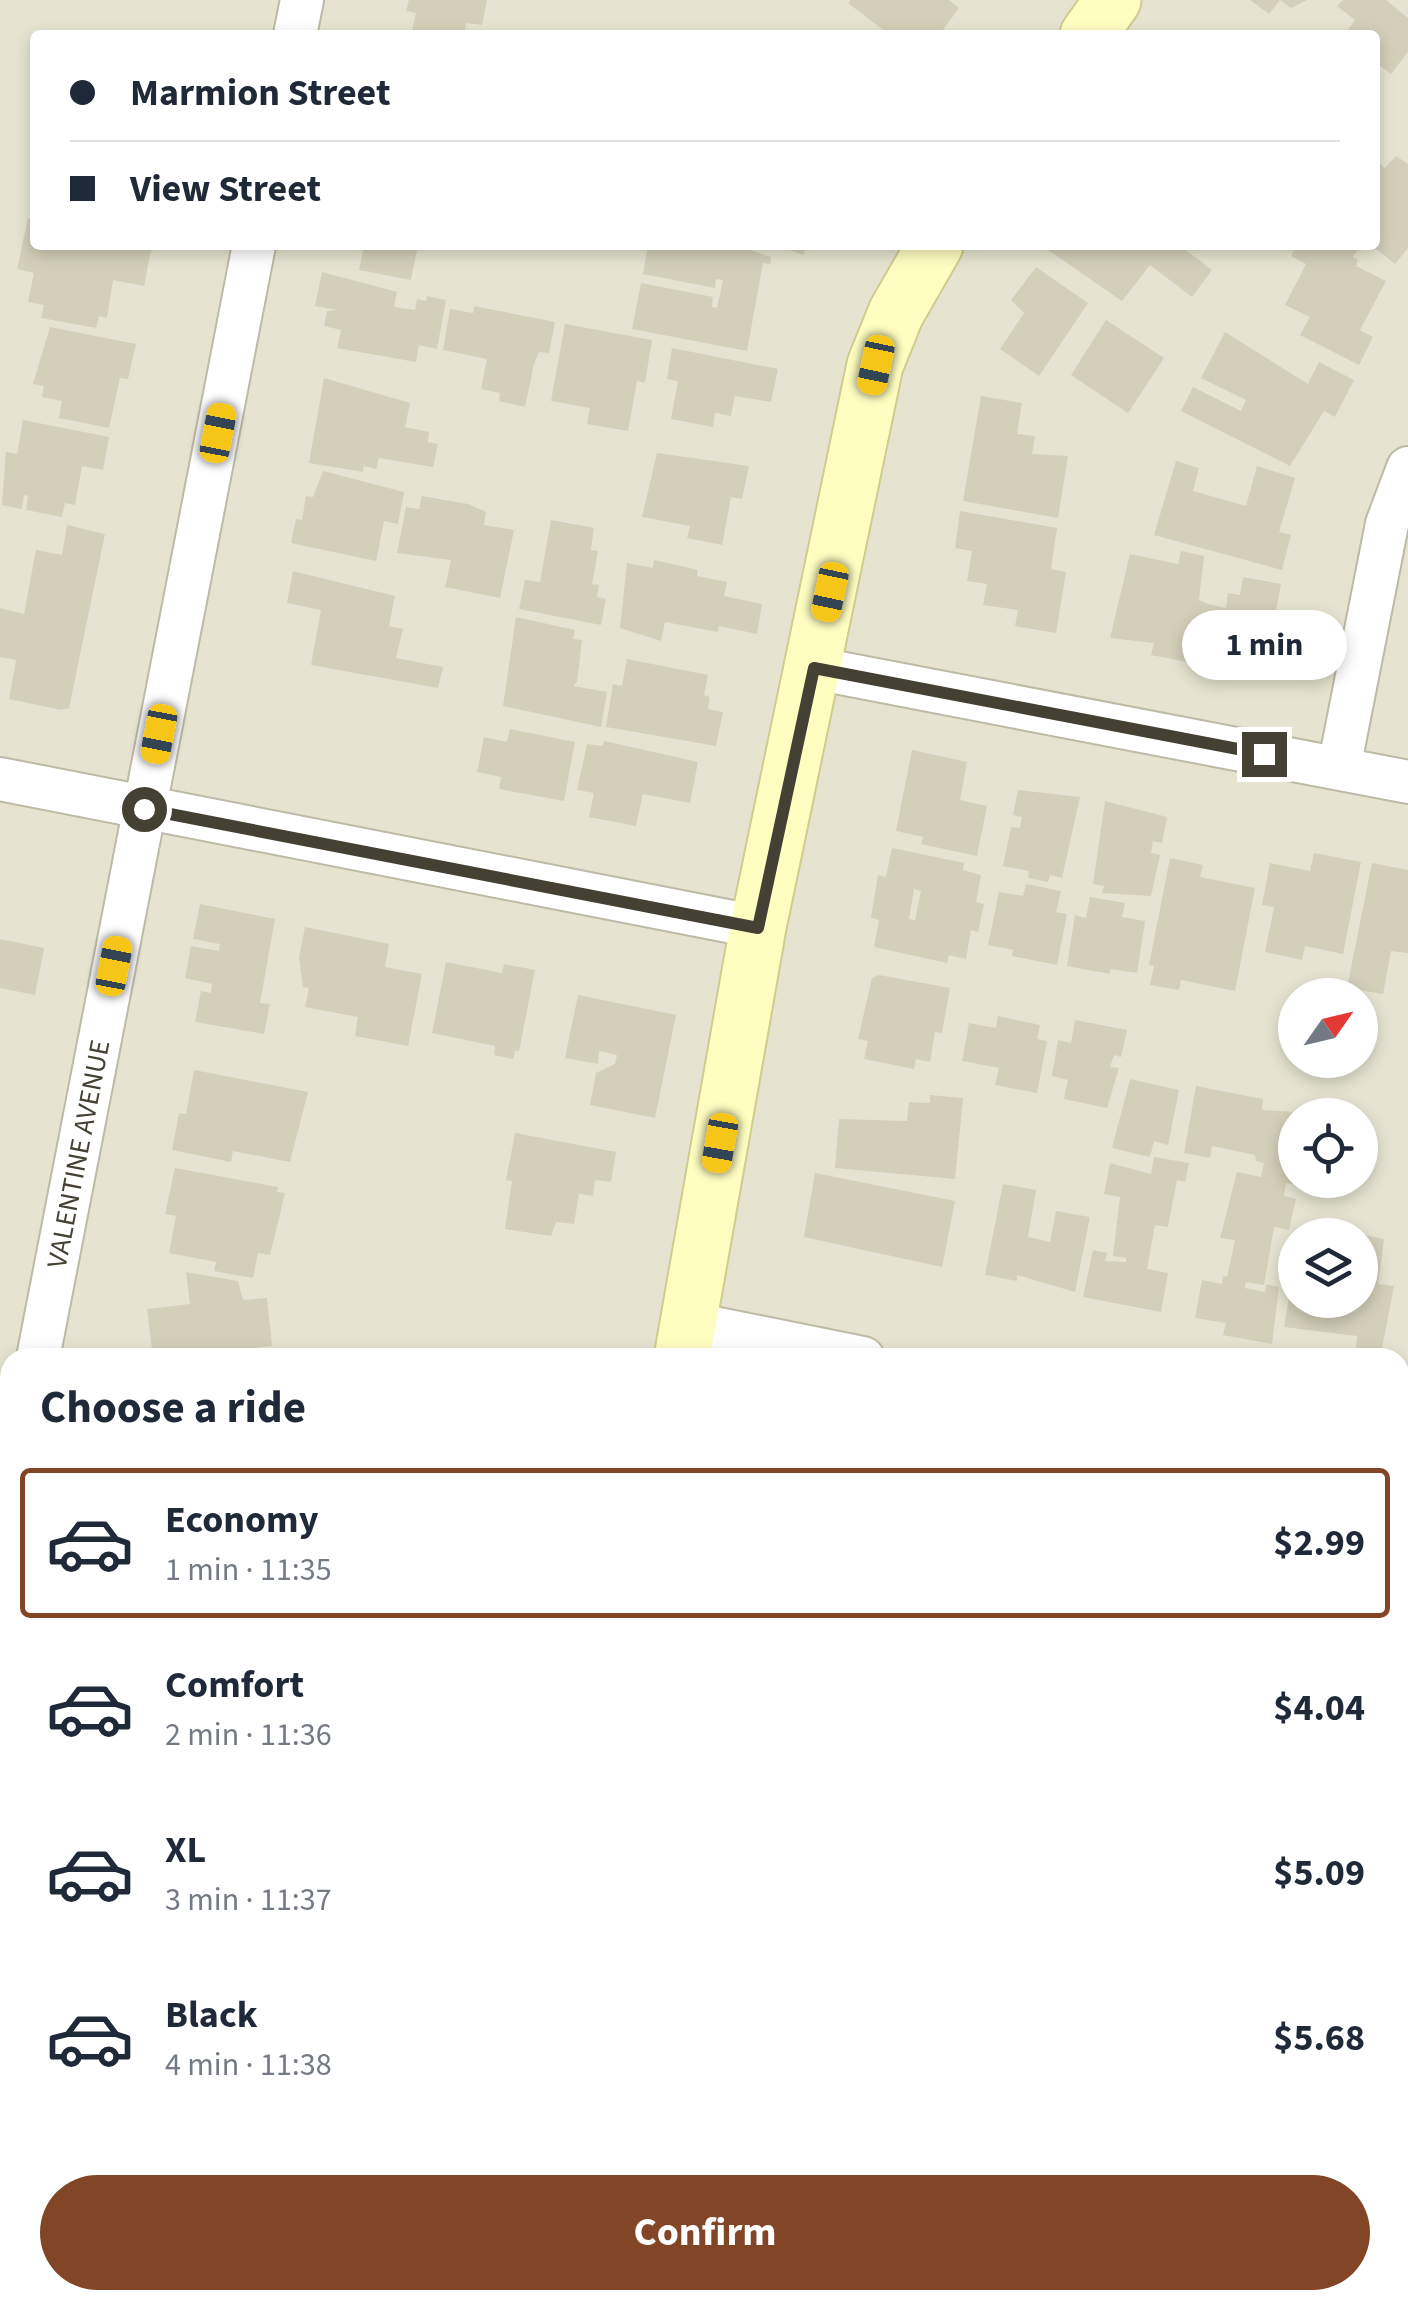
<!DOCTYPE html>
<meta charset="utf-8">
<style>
body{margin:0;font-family:"Source Sans 3",sans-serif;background:#f6f6f7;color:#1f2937;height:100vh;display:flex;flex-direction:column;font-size:38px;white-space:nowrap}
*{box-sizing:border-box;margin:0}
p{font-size:32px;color:#747a83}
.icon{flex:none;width:55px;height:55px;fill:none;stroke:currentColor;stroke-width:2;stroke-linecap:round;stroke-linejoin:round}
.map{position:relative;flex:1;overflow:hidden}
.sheet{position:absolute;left:0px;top:1348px;width:1410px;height:962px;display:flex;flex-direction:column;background:#fff;border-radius:30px 30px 0 0;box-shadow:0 5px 15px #0003}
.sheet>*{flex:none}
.top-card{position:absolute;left:30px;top:30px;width:1350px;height:220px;border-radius:10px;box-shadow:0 5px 15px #0003;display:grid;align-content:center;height:220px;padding:0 40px;background:#fff}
.needle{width:65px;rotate:56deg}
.fabs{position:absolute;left:1278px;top:978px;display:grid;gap:20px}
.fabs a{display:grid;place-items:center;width:100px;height:100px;border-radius:50%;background:#fff;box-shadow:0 5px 15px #0003;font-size:50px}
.end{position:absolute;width:45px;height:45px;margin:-22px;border:12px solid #444134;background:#fff;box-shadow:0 0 0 5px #fff}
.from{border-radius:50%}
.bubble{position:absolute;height:70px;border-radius:35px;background:#fff;box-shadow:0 5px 15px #0003;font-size:32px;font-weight:700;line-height:70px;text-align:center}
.car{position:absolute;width:30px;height:60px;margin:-30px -15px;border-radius:12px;box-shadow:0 0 8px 2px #0007;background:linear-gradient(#f5c518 24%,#345 0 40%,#f5c518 0 76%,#345 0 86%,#f5c518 0)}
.top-card b{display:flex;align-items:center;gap:35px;height:95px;font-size:38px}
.top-card b+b{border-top:2px solid #e0e1e3}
.top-card i{width:25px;height:25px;background:#1f2937}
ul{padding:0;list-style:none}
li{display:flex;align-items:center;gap:30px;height:150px;margin:0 20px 15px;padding:0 20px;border:5px solid transparent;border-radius:10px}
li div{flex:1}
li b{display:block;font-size:38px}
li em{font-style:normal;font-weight:700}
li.current{border-color:#824626}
li>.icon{width:90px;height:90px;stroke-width:1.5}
h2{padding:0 40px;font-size:45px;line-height:120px}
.button{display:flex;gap:20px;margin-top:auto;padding:20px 40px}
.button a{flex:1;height:115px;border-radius:60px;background:#824626;color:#fff;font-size:40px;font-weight:700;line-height:115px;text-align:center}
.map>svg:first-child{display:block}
.residential{fill:#e6e4d1;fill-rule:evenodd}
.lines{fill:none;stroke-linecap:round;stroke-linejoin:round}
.stream{stroke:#9ebcf0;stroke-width:11}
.building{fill:#d3cfb9;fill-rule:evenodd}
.street-casing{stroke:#bdbaa6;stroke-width:46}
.secondary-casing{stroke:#d0cc91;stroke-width:59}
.street{stroke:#fff;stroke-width:42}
.secondary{stroke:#fffec1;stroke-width:55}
.route{stroke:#444134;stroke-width:12}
.labels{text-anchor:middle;stroke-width:8;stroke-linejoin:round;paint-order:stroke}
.street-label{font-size:28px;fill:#444134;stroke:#fff}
</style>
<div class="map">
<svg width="1408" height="2309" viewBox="0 0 1408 2309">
<rect width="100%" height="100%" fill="#f2f1e3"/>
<path class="residential" d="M0,0H1408V2309H0ZM35,35H1375V245H35ZM1295,995H1360V1060H1295ZM1295,1115H1360V1180H1295ZM1295,1235H1360V1300H1295ZM10,1358H1400V2300H10Z"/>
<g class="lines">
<path class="stream" d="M880,2309L882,2300"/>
</g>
<g class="building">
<path d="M409,0H487L482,25L466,23L464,35H411L416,13L406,11Z"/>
<path d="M851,0H949L959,8L942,31L947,35H890L848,3Z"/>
<path d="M1250,0H1307L1291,8L1280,0L1269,14Z"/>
<path d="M1343,0H1386L1408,18V52L1391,74L1375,62V35H1344L1355,20L1337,6Z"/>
<path d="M1396,156L1408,164V248L1395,264L1371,245H1375V160L1385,168Z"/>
<path d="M28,218L35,219V245H152L144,286L113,280L107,318L99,316L96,328L41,318L44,305L28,302L34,273L17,269Z"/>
<path d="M364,245H418L411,280L359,270Z"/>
<path d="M648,245H735L771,257L770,264L763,263L747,351L632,329L641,283L713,297L712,307L717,308L723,280L716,279L715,288L643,274Z"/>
<path d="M776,245H807L803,255Z"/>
<path d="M1051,245H1179L1212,270L1192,297L1150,265L1122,301L1048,250Z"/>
<path d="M1297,245H1328L1339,251L1342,245H1361L1353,257L1358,260L1356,266L1386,281L1360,330L1373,337L1359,365L1300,335L1310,317L1285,305L1306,264L1291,256Z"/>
<path d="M1036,267L1088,303L1039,376L1000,349L1024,313L1011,300Z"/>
<path d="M322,272L397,292L394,307L415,310L417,299L426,301L427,296L446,300L437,349L419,345L416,362L337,348L341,330L324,326L327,311L337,310L315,306Z"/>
<path d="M474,306L555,322L549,353L539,352L534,364L525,407L499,401L500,393L481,389L487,359L443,350L450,309L473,313Z"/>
<path d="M1106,320L1164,358L1128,413L1071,375Z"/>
<path d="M565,324L652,340L645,383L637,381L628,431L587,424L590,408L551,401Z"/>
<path d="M50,327L136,344L128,379L120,378L109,428L59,418L62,401L42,397L44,386L33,384Z"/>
<path d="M1225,332L1308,384L1319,362L1354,380L1335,417L1324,411L1290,466L1181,411L1193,387L1241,411L1246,400L1201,378Z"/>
<path d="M672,348L778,369L771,402L735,396L731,416L715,413L713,427L671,419L678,381L667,379Z"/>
<path d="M324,378L410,403L405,427L429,432L428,442L438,444L433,467L379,458L376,469L364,466L363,472L309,463Z"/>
<path d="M981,396L1022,403L1017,434L1035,436L1032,454L1068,456L1058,518L963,501Z"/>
<path d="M23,420L109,437L103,470L82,466L75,505L65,503L62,517L26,510L28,496L24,495L22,509L2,505L6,452L17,454Z"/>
<path d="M657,453L749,466L742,499L731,497L722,545L687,538L690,526L642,517Z"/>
<path d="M1176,461L1199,468L1193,491L1246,506L1257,466L1295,478L1279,532L1291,535L1282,570L1154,535Z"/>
<path d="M323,471L404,492L398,524L384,521L376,561L291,543L296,519L302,520L306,496L313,497Z"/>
<path d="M422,496L468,504L486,512L484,525L514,530L500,598L445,587L451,560L397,553L406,507L419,509Z"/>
<path d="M960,511L1057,528L1051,569L1066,572L1056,633L1015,626L1018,610L983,605L987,584L967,581L972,551L955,548Z"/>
<path d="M551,520L594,528L591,550L598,551L592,584L599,585L597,597L606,599L601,625L519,609L525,580L540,582Z"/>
<path d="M67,525L105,534L69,708L61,710L9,699L16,660L0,657V608L24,614L36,550L62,555Z"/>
<path d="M1181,551L1204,556L1199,600L1208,604L1226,608L1228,593L1240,595L1243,577L1281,584L1275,617L1247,611L1246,622L1222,618L1217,647L1210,646L1209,657L1199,655L1198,664L1151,655L1154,643L1110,638L1130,554L1178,564Z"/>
<path d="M654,560L698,570L697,576L727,582L724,596L762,604L757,634L719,626L718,632L665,622L661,641L620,628L627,563L653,568Z"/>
<path d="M293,571L395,596L389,626L403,629L396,658L443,667L438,688L311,665L321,610L287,603Z"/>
<path d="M516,617L575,630L573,639L582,640L577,682L573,686L607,692L601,727L503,706Z"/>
<path d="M627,659L708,675L704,695L710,697L708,709L723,712L716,746L606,727L613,684L622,686Z"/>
<path d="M510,729L575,742L564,801L499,789L501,777L477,772L484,737L507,742Z"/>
<path d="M604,741L698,762L690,803L643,794L636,826L589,817L594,793L577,790L587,744L603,746Z"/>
<path d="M912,750L967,762L960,800L987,806L977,856L921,844L923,837L896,831Z"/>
<path d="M1018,790L1080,797L1062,878L1050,875L1048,882L1028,878L1029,871L1003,866L1011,827L1020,828L1022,817L1013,815Z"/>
<path d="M1105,801L1167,817L1162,843L1153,841L1151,853L1160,855L1151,896L1102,893L1104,886L1093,884Z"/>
<path d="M892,848L964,863L963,870L981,875L976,902L984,904L978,932L971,930L966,959L949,955L947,963L874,947L879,920L871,918L878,875L886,877ZM914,889L921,891L915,920L909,919Z"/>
<path d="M1314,853L1361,862L1343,954L1305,946L1302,960L1265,952L1274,907L1262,905L1270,863L1310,871Z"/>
<path d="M1170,858L1203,865L1200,877L1255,888L1235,991L1181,980L1179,990L1150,985L1154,966L1149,965Z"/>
<path d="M1372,863L1408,870V953L1391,951L1383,994L1347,988Z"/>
<path d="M1026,884L1061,891L1056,912L1067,914L1057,965L1012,956L1013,950L988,945L999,892L1023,896Z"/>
<path d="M1090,897L1125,903L1122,917L1145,921L1137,973L1111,969L1110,974L1067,966L1075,915L1086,918Z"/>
<path d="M200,904L275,919L260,1003L270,1004L264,1034L195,1022L201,991L211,993L212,984L185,978L191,946L219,951L220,944L193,939Z"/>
<path d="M305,927L389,944L385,967L422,974L408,1046L355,1036L358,1017L305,1007L309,988L303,987L299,957Z"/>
<path d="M0,939L44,948L35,995L0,988Z"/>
<path d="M446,962L502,973L504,964L535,970L519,1051H515L513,1059L494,1055L495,1046L432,1033Z"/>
<path d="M879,975L950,988L942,1033L935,1032L930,1062L916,1059L914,1069L864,1059L868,1041L858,1039L872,978Z"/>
<path d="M578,995L676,1015L655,1118L590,1105L596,1073L615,1064L617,1055L599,1051L598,1064L565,1058Z"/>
<path d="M998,1016L1040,1025L1037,1039L1047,1041L1037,1093L995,1085L999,1068L962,1061L969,1023L996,1028Z"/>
<path d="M1075,1020L1127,1030L1121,1057L1114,1055L1110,1067L1119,1068L1107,1108L1064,1099L1068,1080L1052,1076L1058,1040L1071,1043Z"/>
<path d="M194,1070L308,1092L290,1162L233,1151L231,1162L172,1150L179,1113L186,1114Z"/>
<path d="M1130,1079L1179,1090L1168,1145L1154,1141L1150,1157L1112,1148Z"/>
<path d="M1196,1086L1263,1099L1262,1110L1295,1112V1180H1300L1299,1185L1286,1183L1285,1189L1284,1196L1296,1199L1289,1230L1274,1227L1264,1285L1246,1282L1245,1288L1265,1292L1266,1284L1279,1287L1272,1344L1223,1335L1226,1323L1195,1318L1202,1280L1222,1284L1223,1276L1227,1277L1235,1240L1220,1238L1237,1172L1261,1177L1264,1163L1256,1161L1255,1155L1212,1146L1210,1158L1184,1153Z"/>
<path d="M930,1095L963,1098L955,1179L835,1168L839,1119L907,1121L909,1102L930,1103Z"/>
<path d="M515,1133L616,1152L611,1182L595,1180L593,1196L579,1194L574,1224L556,1222L551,1236L505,1229L512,1181L506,1180Z"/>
<path d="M1154,1157L1189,1163L1185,1182L1177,1180L1168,1227L1155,1225L1147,1269L1168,1273L1161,1312L1083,1297L1093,1250L1107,1253L1105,1261L1126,1262V1258L1113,1256L1120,1197L1104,1194L1110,1163L1151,1174Z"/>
<path d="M175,1168L278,1187L277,1192L285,1193L270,1255L258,1253L253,1278L214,1271L216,1262L169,1253L176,1216L165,1214Z"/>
<path d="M815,1173L955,1201L942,1267L804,1237Z"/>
<path d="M1003,1184L1036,1190L1028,1237L1050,1242L1056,1211L1090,1217L1075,1292L1017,1275V1281L985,1275Z"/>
<path d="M1302,1224L1353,1233V1235H1300Z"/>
<path d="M1360,1234L1384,1239L1378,1284L1394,1286L1381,1353L1356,1348L1357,1336L1284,1327L1293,1274L1295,1300H1360Z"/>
<path d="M186,1272L238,1281L243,1300L267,1298L272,1346L223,1351L220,1358L153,1357L147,1309L190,1304Z"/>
<path d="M1400,1556L1408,1557V1666L1404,1678H1400Z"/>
<path d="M1408,1864V1930L1400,1929V1893Z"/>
<path d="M1400,1941L1408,1942V2060L1400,2058Z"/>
<path d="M6,2035H10V2066L0,2064Z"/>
<path d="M0,2085L10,2087V2157L0,2155Z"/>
<path d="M0,2189L10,2191V2274L0,2273Z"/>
<path d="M1400,2243L1408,2244V2300L1400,2298Z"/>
<path d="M68,2300H115L113,2309Z"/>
<path d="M132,2300H164L162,2309H131Z"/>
<path d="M255,2300H381L379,2309H253Z"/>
<path d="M634,2300H695L693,2309H632Z"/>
<path d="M735,2300H768L801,2309H733Z"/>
<path d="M926,2300H966L964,2309H924Z"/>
<path d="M1102,2300H1172L1170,2309H1100Z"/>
<path d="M1257,2300H1310L1308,2309H1255Z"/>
<path d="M1326,2300H1375L1373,2309H1345L1325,2305Z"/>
</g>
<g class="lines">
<defs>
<g id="street">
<path d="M295,35L302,0"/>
<path d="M814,668L1408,782"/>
<path d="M1339,768L1387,524L1408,468"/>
<path d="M0,779L758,927"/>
<path d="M689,1323L863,1358"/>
<path id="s1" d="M38,1358L254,245"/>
<path d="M1400,1464L1408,1466"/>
<path d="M0,1556L10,1504"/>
<path d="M1400,2135L1408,2137"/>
</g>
<g id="secondary">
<path d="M1088,35L1113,0"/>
<path d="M682,1358L758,927L875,365L896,313L935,245"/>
<path d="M498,2309L500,2300"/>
</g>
</defs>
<use href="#street" class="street-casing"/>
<use href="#secondary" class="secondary-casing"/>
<use href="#street" class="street"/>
<use href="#secondary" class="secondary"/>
</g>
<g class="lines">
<path class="route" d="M144,809L758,928L814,668L1264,754"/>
</g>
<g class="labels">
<g class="street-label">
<text dy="10" stroke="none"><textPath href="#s1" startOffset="208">VALENTINE AVENUE</textPath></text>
</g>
</g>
</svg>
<div class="fabs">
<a><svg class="needle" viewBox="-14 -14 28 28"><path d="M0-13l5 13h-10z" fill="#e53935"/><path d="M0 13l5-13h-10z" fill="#747a83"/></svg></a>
<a><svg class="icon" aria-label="locate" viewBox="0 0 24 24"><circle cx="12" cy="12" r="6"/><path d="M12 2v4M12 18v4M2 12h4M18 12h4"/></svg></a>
<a><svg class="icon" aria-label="layers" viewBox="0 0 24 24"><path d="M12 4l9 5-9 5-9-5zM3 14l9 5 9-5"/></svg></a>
</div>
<i class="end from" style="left:144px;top:809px"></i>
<i class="end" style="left:1264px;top:754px"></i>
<div class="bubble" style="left:1182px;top:610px;width:165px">1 min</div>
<i class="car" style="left:876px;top:365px;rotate:192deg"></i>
<i class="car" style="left:218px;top:433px;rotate:11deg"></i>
<i class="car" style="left:830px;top:592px;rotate:192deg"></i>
<i class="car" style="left:159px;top:734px;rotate:191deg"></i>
<i class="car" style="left:114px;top:966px;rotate:11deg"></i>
<i class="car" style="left:720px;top:1143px;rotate:190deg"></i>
<div class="top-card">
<b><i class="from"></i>Marmion Street</b>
<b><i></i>View Street</b>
</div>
<section class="sheet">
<h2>Choose a ride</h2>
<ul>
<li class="current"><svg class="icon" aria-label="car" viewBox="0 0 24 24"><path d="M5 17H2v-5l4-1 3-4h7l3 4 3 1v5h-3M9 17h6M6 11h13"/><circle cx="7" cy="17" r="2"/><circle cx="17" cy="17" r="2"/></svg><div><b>Economy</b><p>1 min · 11:35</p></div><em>$2.99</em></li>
<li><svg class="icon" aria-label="car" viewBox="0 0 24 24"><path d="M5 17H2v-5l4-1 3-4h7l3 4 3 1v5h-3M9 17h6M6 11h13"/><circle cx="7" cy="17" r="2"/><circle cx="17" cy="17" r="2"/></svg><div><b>Comfort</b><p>2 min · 11:36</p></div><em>$4.04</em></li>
<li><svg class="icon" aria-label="car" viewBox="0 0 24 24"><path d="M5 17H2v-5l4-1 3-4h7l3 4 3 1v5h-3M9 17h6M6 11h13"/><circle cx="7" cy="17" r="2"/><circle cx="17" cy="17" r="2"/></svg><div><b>XL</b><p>3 min · 11:37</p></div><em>$5.09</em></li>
<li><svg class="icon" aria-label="car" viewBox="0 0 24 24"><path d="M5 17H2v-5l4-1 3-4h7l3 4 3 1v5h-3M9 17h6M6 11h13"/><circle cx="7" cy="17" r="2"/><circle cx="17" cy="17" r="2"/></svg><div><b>Black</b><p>4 min · 11:38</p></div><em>$5.68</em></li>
</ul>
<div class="button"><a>Confirm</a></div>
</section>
</div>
